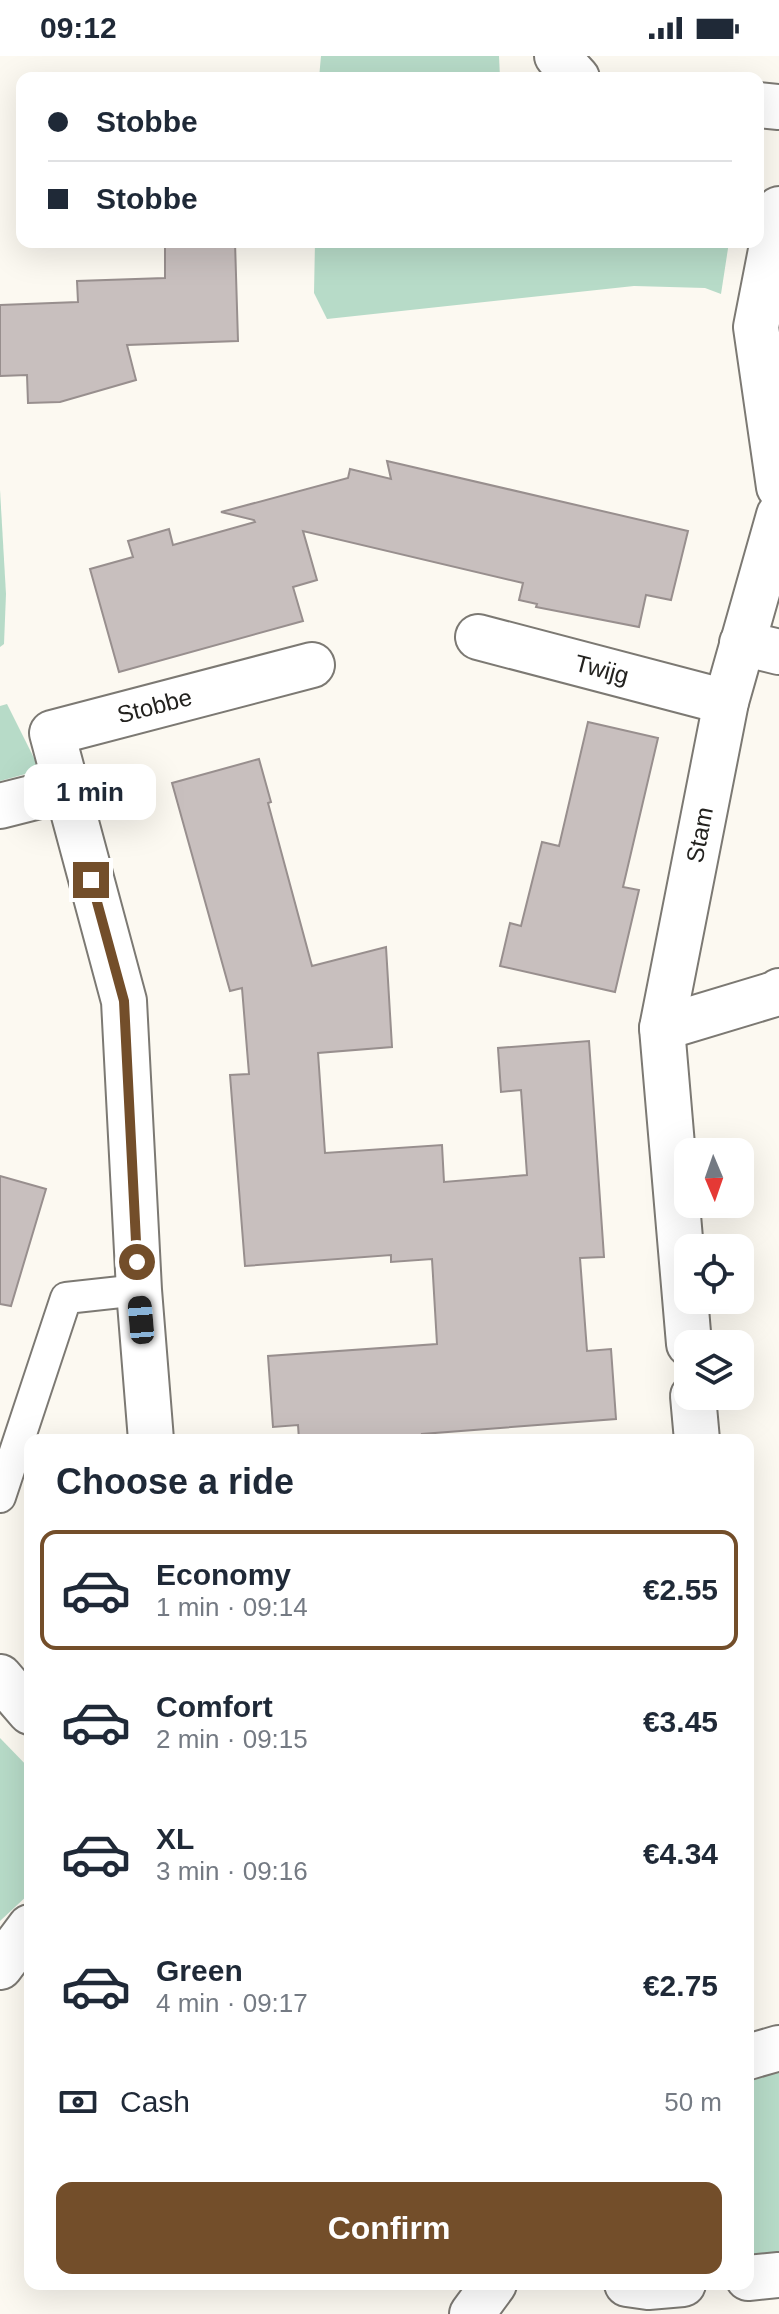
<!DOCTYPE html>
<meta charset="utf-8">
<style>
body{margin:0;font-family:Helvetica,sans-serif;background:#f2f2f3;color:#1f2937;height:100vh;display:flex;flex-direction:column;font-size:30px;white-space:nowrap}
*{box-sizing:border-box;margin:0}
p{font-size:26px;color:#747a83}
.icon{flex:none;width:44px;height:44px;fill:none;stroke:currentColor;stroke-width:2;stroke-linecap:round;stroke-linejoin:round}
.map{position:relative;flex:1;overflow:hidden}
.details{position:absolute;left:24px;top:1378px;width:730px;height:856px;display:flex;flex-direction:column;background:#fff;border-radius:16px;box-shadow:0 8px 32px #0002}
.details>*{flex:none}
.top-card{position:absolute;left:16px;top:16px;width:748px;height:176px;border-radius:16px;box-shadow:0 8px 32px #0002;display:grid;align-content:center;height:176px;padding:0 32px;background:#fff}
.needle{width:52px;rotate:178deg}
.controls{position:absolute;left:674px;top:1082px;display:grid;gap:16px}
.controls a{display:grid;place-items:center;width:80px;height:80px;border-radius:16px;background:#fff;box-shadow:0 8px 32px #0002;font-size:40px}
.end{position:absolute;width:36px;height:36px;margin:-18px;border:10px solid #734e2a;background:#fff;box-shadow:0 0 0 4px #fff}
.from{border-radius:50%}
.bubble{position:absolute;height:56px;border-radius:16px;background:#fff;box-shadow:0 8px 32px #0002;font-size:26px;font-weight:700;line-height:56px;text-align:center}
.car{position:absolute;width:24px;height:48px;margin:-24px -12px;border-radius:10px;box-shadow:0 0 6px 2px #0007;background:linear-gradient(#222 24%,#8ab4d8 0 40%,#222 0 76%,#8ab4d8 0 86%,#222 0)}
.top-card b{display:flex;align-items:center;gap:28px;height:76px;font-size:30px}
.top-card b+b{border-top:2px solid #e0e1e3}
.top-card i{width:20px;height:20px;background:#1f2937}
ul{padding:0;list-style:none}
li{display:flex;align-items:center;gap:24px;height:120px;margin:0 16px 12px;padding:0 16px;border:4px solid transparent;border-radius:16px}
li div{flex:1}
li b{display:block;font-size:30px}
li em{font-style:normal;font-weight:700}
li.current{border-color:#734e2a}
li>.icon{width:72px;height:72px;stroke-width:1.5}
h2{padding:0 32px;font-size:36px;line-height:96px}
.pay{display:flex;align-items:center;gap:20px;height:88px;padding:0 32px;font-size:30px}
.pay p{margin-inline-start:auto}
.button{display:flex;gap:16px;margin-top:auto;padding:16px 32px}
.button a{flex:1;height:92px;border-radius:16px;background:#734e2a;color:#fff;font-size:32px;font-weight:700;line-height:92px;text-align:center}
.status{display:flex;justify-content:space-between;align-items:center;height:56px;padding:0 40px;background:#fff;direction:ltr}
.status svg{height:22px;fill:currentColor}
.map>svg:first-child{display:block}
.green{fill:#b7dbc8}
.building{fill:#c8bfbe;stroke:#988f8e;stroke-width:2}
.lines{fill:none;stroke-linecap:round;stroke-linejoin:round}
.service-casing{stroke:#7c7973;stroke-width:34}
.minor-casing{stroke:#7c7973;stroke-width:48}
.service{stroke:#fff;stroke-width:30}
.minor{stroke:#fff;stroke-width:44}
.route{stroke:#734e2a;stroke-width:10}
.labels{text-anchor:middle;stroke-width:6;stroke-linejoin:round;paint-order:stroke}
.street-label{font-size:24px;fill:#23221f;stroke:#fff}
</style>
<div class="status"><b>09:12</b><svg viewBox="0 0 49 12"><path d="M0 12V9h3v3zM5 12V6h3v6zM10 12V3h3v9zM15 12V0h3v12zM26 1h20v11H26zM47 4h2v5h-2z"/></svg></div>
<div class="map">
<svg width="779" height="2258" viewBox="0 0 779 2258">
<rect width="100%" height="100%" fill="#fcf9f1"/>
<g class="green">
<path d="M321,0H499L500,22H319Z"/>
<path d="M315,186H729L721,238L705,232L634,230L327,263L314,237Z"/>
<path d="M0,434L6,538L4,588L0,591Z"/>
<path d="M7,648L40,714L0,725V650Z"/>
<path d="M0,1682L30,1713V1837L0,1865Z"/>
<path d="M779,2014V2197L748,2202V2025Z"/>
</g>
<g class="building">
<path d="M165,186H235L238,285L127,289L136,324L60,346L28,347L27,319L0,320V249L78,246L77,225L165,222Z"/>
<path d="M387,405L688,475L671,544L646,539L639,571L536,551L537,548L519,544L523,527L303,475L317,524L293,531L303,565L119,616L90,513L133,501L128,485L169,473L173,489L255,466L254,464L221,456L348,422L350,413L391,423Z"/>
<path d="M588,666L658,682L623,831L639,834L615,936L500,910L510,867L521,870L542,786L559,790Z"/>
<path d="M259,703L271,746L268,747L312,910L386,891L392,991L318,997L325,1097L442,1089L444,1126L527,1119L521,1034L501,1036L498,992L589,985L604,1201L580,1202L587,1295L611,1293L616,1363L422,1378L423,1384H299L298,1369L273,1371L268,1300L437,1288L432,1203L391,1206V1199L245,1210L230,1019L249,1018L242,932L230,935L172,727Z"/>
<path d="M0,1120L46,1133L11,1250L0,1248Z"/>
</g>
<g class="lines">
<defs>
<path id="service" d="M0,1441L66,1242L139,1234"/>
<g id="minor">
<path d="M557,0L577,22"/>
<path d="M758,49L779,51"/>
<path d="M779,153L756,271L779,431"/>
<path id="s1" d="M478,581L726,646"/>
<path d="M742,587L779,596"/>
<path id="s2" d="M67,733L52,677L312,609"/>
<path d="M0,750L67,733L124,945L139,1234L151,1384"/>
<path d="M662,972L778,937L779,935"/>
<path id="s3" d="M689,1288L662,972L726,646L779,459"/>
<path d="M693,1340L697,1384"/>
<path d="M0,1621L30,1656"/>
<path d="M0,1911L30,1871"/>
<path d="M748,2001L779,1992"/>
<path d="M748,2222L779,2219"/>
<path d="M627,2228L648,2231L683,2228"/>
<path d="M472,2258L494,2228"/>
</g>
</defs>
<use href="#service" class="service-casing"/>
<use href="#minor" class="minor-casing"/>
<use href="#service" class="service"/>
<use href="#minor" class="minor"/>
</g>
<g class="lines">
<path class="route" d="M91,824L124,945L137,1206"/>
</g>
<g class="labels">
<g class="street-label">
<text dy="8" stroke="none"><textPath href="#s1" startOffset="128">Twijg</textPath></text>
<text dy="8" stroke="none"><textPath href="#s2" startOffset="164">Stobbe</textPath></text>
<text dy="8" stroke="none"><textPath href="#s3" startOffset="514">Stam</textPath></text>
</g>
</g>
</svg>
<div class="controls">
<a><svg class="needle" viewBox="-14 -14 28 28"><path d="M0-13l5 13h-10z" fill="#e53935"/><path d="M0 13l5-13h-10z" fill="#747a83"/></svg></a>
<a><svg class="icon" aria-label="locate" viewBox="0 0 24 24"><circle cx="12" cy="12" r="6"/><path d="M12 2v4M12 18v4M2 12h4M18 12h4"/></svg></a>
<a><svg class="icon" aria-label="layers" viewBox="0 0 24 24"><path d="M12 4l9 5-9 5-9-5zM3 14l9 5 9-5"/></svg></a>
</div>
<i class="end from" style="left:137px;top:1206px"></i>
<i class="end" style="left:91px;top:824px"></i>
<div class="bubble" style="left:24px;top:708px;width:132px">1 min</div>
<i class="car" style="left:141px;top:1264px;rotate:355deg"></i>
<div class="top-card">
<b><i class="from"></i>Stobbe</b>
<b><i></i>Stobbe</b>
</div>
<section class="details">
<h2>Choose a ride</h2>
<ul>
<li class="current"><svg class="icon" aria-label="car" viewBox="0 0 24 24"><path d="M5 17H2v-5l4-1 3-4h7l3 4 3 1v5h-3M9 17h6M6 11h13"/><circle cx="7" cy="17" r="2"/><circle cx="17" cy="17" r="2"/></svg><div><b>Economy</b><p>1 min · 09:14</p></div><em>€2.55</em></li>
<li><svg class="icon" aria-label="car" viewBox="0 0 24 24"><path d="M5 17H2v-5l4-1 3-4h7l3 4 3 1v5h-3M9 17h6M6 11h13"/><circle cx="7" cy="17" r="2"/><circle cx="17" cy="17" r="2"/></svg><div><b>Comfort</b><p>2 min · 09:15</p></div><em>€3.45</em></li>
<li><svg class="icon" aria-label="car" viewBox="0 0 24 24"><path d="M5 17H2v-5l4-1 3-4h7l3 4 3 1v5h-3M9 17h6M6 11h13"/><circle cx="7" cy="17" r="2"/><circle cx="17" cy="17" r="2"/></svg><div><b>XL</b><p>3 min · 09:16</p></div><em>€4.34</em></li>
<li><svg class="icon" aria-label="car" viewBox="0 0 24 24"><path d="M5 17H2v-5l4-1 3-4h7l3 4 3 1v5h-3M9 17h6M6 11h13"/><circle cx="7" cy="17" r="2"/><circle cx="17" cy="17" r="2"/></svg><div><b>Green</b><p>4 min · 09:17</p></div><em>€2.75</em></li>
</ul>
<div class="pay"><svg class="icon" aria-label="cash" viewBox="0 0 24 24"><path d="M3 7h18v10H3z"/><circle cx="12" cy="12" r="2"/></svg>Cash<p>50 m</p></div>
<div class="button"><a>Confirm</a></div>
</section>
</div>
